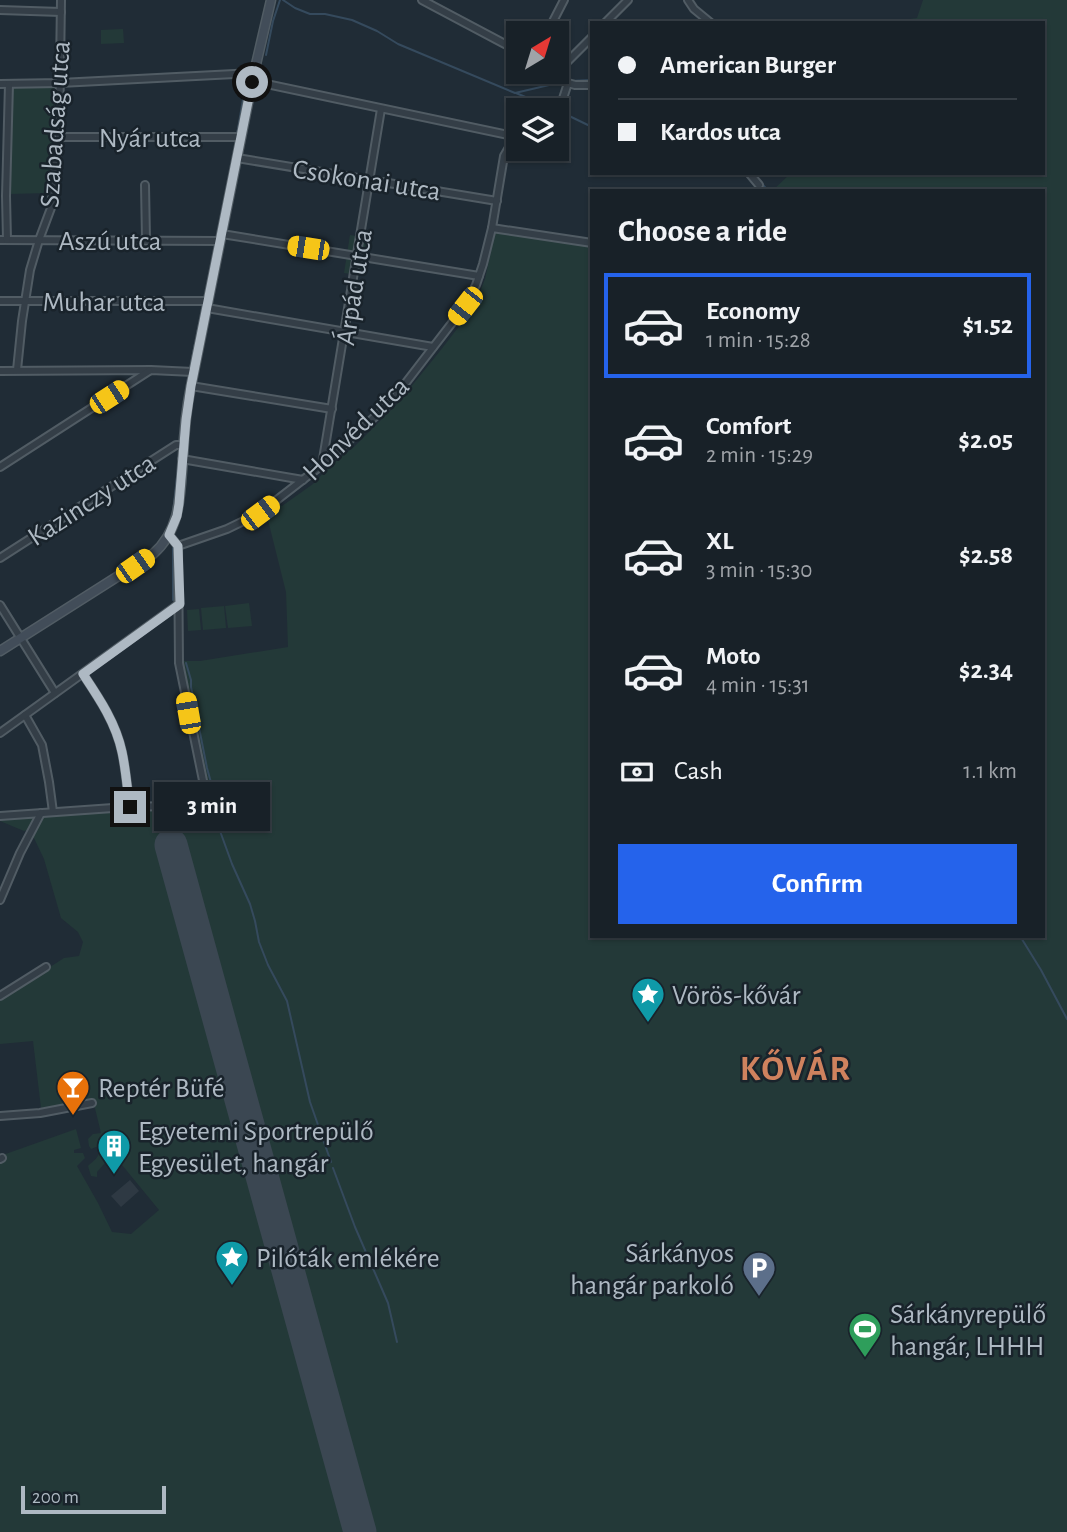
<!DOCTYPE html>
<meta charset="utf-8">
<style>
body{margin:0;font-family:"Alegreya Sans",sans-serif;background:#212930;color:#f1f3f6;height:100vh;display:flex;flex-direction:column;font-size:26px;white-space:nowrap}
*{box-sizing:border-box;margin:0}
p{font-size:23px;color:#9fa3a8}
.icon{flex:none;width:38px;height:38px;fill:none;stroke:currentColor;stroke-width:2;stroke-linecap:round;stroke-linejoin:round}
.map{position:relative;flex:1;overflow:hidden}
.details{position:absolute;left:590px;top:189px;width:455px;height:749px;display:flex;flex-direction:column;background:#182128;border-radius:0px;box-shadow:0 2px 5px #0004,0 0 0 2px #363e45}
.details>*{flex:none}
.banner{position:absolute;left:590px;top:21px;width:455px;height:154px;border-radius:0px;box-shadow:0 2px 5px #0004,0 0 0 2px #363e45;display:grid;align-content:center;height:154px;padding:0 28px;background:#182128}
.needle{width:46px;rotate:38deg}
.fabs{position:absolute;left:506px;top:21px;display:grid;gap:14px}
.fabs a{display:grid;place-items:center;width:63px;height:63px;border-radius:0px;background:#182128;box-shadow:0 2px 5px #0004,0 0 0 2px #363e45;font-size:35px}
.scale{position:absolute;left:21px;bottom:18px;width:145px;box-sizing:border-box;padding-left:7px;border:4px solid #aeb9c3;border-top:0;font-size:19px;line-height:24px;white-space:nowrap;color:#aeb9c3;-webkit-text-stroke:5px #19232b;paint-order:stroke}
.end{position:absolute;width:32px;height:32px;margin:-16px;border:9px solid #aeb9c3;background:#111;box-shadow:0 0 0 4px #111}
.from{border-radius:50%}
.bubble{position:absolute;height:49px;border-radius:0px;background:#182128;box-shadow:0 2px 5px #0004,0 0 0 2px #363e45;font-size:23px;font-weight:700;line-height:49px;text-align:center}
.car{position:absolute;width:21px;height:42px;margin:-21px -10px;border-radius:9px;box-shadow:0 0 5px 2px #0007;background:linear-gradient(#f5c518 24%,#345 0 40%,#f5c518 0 76%,#345 0 86%,#f5c518 0)}
.banner b{display:flex;align-items:center;gap:24px;height:66px;font-size:26px}
.banner b+b{border-top:2px solid #363e45}
.banner i{width:18px;height:18px;background:#f1f3f6}
ul{padding:0;list-style:none}
li{display:flex;align-items:center;gap:21px;height:105px;margin:0 14px 10px;padding:0 14px;border:4px solid transparent;border-radius:0px}
li div{flex:1}
li b{display:block;font-size:26px}
li em{font-style:normal;font-weight:700}
li.selected{border-color:#2563eb}
li>.icon{width:63px;height:63px;stroke-width:1.5}
h2{padding:0 28px;font-size:32px;line-height:84px}
.pay{display:flex;align-items:center;gap:18px;height:77px;padding:0 28px;font-size:26px}
.pay p{margin-inline-start:auto}
.primary-button{display:flex;gap:14px;margin-top:auto;padding:14px 28px}
.primary-button a{flex:1;height:80px;border-radius:0px;background:#2563eb;color:#fff;font-size:28px;font-weight:700;line-height:80px;text-align:center}
.map>svg:first-child{display:block}
.airport{fill:#2e3943}
.green{fill:#233938}
.lines{fill:none;stroke-linecap:round;stroke-linejoin:round}
.stream{stroke:#354a5d;stroke-width:2}
.runway{stroke:#3b4752;stroke-width:33}
.minor-casing{stroke:#515c64;stroke-width:10}
.secondary-casing{stroke:#515c64;stroke-width:11}
.minor{stroke:#343e47;stroke-width:6}
.secondary{stroke:#424d59;stroke-width:8}
.route{stroke:#aeb9c3;stroke-width:9}
.labels{text-anchor:middle;stroke-width:5;stroke-linejoin:round;paint-order:stroke}
.street-label{font-size:28px;fill:#aeb9c3;stroke:#19232b}
.poi-label{font-size:28px;fill:#aeb9c3;stroke:#19232b;text-anchor:start}
.district-label{font-size:35px;font-weight:bold;letter-spacing:2px;fill:#cf825e;stroke:#19232b}
</style>
<div class="map">
<svg width="1067" height="1532" viewBox="0 0 1067 1532">
<rect width="100%" height="100%" fill="#202c36"/>
<path class="airport" d="M130,1180L139,1191L121,1207L111,1196Z"/>
<g class="green">
<path d="M923,0H1067V1532H0V1156L76,1129L81,1148L74,1150V1153H83L85,1158L77,1166L98,1203L112,1232L131,1234L159,1210L113,1154L110,1156L107,1154L104,1159L105,1163L97,1172V1177L91,1176L88,1166C93,1161 101,1157 99,1148L96,1147L91,1149L89,1146L88,1139L93,1134L101,1133L93,1100L41,1108L33,1041L0,1044V999L64,958L79,956L83,942L78,932L61,918L44,859L33,836L35,828L42,815L132,809L210,807L181,661H200L288,647L286,592L267,516L273,512L267,510L276,503L282,506L313,484L330,466L355,446L397,404L440,351L474,307L485,279L495,232L591,246L592,936H1043V191H772L791,173H1043V23H910V19L917,18Z"/>
<path d="M123,29L124,43L101,44V30Z"/>
<path d="M57,87L55,137L49,193L10,194L12,88Z"/>
<path d="M350,235L370,238L363,276L344,273Z"/>
<path d="M249,603L252,626L228,628L225,606Z"/>
<path d="M224,606L226,628L203,630L201,608Z"/>
<path d="M199,609L201,630L188,631L187,610Z"/>
<path d="M30,816L34,820L28,830L24,831L0,821V818Z"/>
</g>
<g class="lines">
<g class="stream">
<path d="M283,0L295,8L310,14H325L352,20L377,31L398,44L515,93L562,82"/>
<path d="M266,55L273,21L280,0"/>
<path d="M571,81L592,80"/>
<path d="M516,93L556,110"/>
<path d="M561,112L592,127"/>
<path d="M235,146L246,82L248,77"/>
<path d="M754,173L768,191"/>
<path d="M197,334L204,303"/>
<path d="M190,370L195,344"/>
<path d="M183,411L189,376"/>
<path d="M173,512L179,459"/>
<path d="M173,600V548"/>
<path d="M186,663L191,680V687L207,768L218,808L220,831L232,864L250,904L255,921L259,942L268,965L287,1001L310,1102L331,1162"/>
<path d="M1020,936L1041,970L1067,1019"/>
<path d="M333,1168L355,1227L388,1303L397,1342"/>
</g>
<path class="runway" d="M171,845L360,1532"/>
<defs>
<g id="minor">
<path d="M422,0L518,51"/>
<path d="M688,0L694,9L711,23"/>
<path d="M0,10L61,12"/>
<path d="M605,23L628,0"/>
<path d="M547,33L564,0"/>
<path d="M544,72L556,73L568,83L575,85H592"/>
<path d="M556,73L592,37"/>
<path d="M252,81L518,137"/>
<path d="M0,84L60,83L254,73"/>
<path d="M556,120L568,83"/>
<path d="M59,137H241"/>
<path d="M237,158L497,201"/>
<path d="M749,173L759,185"/>
<path d="M145,185L146,240"/>
<path d="M492,228L592,243"/>
<path d="M222,234L479,276"/>
<path d="M0,240L220,241"/>
<path d="M7,240L6,196L9,84"/>
<path d="M0,301H208"/>
<path d="M207,308L433,347"/>
<path d="M17,370L22,321L30,270L39,240L51,208L59,137L61,0"/>
<path d="M0,371L151,370L193,372"/>
<path d="M191,386L332,409"/>
<path d="M182,459L303,480"/>
<path d="M322,465L381,109"/>
<path d="M0,467L149,371"/>
<path d="M178,546L227,529L260,513L322,465L391,402L465,306L476,285L483,264L492,228L504,156L515,137"/>
<path d="M0,558L176,445H184"/>
<path d="M0,605L55,693"/>
<path d="M83,674C99,698 116,723 122,752C126,770 127,789 130,807"/>
<path d="M25,715L42,745L49,782L53,812"/>
<path d="M0,733L179,604"/>
<path d="M0,816L127,807L208,805L179,663L178,546L169,535"/>
<path d="M0,900L20,853L41,813"/>
<path d="M0,996L46,967"/>
<path d="M0,1116L40,1113L92,1103"/>
<path d="M0,1159L2,1158"/>
</g>
<path id="secondary" d="M0,651L153,554C182,529 180,492 183,457C184,433 186,410 191,386L254,73L271,0"/>
</defs>
<use href="#minor" class="minor-casing"/>
<use href="#secondary" class="secondary-casing"/>
<use href="#minor" class="minor"/>
<use href="#secondary" class="secondary"/>
</g>
<g class="lines">
<path class="route" d="M130,807C127,789 126,770 122,752C116,723 99,698 83,674L180,604L178,546L169,535L177,516L179,504L186,420L191,386L252,82"/>
</g>
<defs>
<symbol id="sight-pin" viewBox="-11 -11 22 30"><path d="M0 17L-7.5 6A9.5 9.5 0 1 1 7.5 6Z" fill="#0f9aa8" stroke="#19232b"/><path d="M0-6L1.8-2.2L6-1.7L2.9 1.2L3.7 5.4L0 3.3L-3.7 5.4L-2.9 1.2L-6-1.7L-1.8-2.2Z" fill="#fff"/></symbol>
<symbol id="bar-pin" viewBox="-11 -11 22 30"><path d="M0 17L-7.5 6A9.5 9.5 0 1 1 7.5 6Z" fill="#e8710a" stroke="#19232b"/><path d="M-6-5H6L.8 .8V4.5H3.5V6h-7V4.5H-.8V.8Z" fill="#fff"/></symbol>
<symbol id="building-pin" viewBox="-11 -11 22 30"><path d="M0 17L-7.5 6A9.5 9.5 0 1 1 7.5 6Z" fill="#0f9aa8" stroke="#19232b"/><path d="M-4-6H4V6H1V3H-1V6H-4ZM-2.5-4.3h1.7v1.8h-1.7ZM.8-4.3h1.7v1.8H.8ZM-2.5-1h1.7V.8h-1.7ZM.8-1h1.7V.8H.8Z" fill="#fff"/></symbol>
<symbol id="parking-pin" viewBox="-11 -11 22 30"><path d="M0 17L-7.5 6A9.5 9.5 0 1 1 7.5 6Z" fill="#5c6f8a" stroke="#19232b"/><path d="M-3.5-5.5H1a3.5 3.5 0 0 1 0 7H-1V5.5H-3.5ZM-1-3.4V-.6H.8a1.4 1.4 0 0 0 0-2.8Z" fill="#fff"/></symbol>
<symbol id="stadium-pin" viewBox="-11 -11 22 30"><path d="M0 17L-7.5 6A9.5 9.5 0 1 1 7.5 6Z" fill="#2e9e5b" stroke="#19232b"/><path d="M0-5a6.5 5 0 1 0 0 10a6.5 5 0 1 0 0-10ZM-3.5-1.8h7v3.6h-7Z" fill="#fff"/></symbol>
</defs>
<g fill-rule="evenodd">
<use href="#sight-pin" x="629" y="975" width="38" height="52"/>
<use href="#bar-pin" x="54" y="1068" width="38" height="52"/>
<use href="#building-pin" x="95" y="1127" width="38" height="52"/>
<use href="#sight-pin" x="213" y="1238" width="38" height="52"/>
<use href="#parking-pin" x="740" y="1249" width="38" height="52"/>
<use href="#stadium-pin" x="846" y="1310" width="38" height="52"/>
</g>
<g class="labels">
<g class="street-label">
<text transform="translate(54 124) rotate(-86)" y="10">Szabadság utca</text>
<text x="150" y="147">Nyár utca</text>
<text transform="translate(367 179) rotate(9)" y="10">Csokonai utca</text>
<text x="110" y="250">Aszú utca</text>
<text transform="translate(353 287) rotate(-81)" y="10">Árpád utca</text>
<text x="104" y="311">Muhar utca</text>
<text transform="translate(355 428) rotate(-44)" y="10">Honvéd utca</text>
<text transform="translate(91 499) rotate(-33)" y="10">Kazinczy utca</text>
</g>
<g class="poi-label">
<text x="672" y="1004">Vörös-kővár</text>
<text x="98" y="1097">Reptér Büfé</text>
<text x="138" y="1140">Egyetemi Sportrepülő<tspan x="138" dy="32">Egyesület, hangár</tspan></text>
<text x="734" y="1262" text-anchor="end">Sárkányos<tspan x="734" dy="32">hangár parkoló</tspan></text>
<text x="256" y="1267">Pilóták emlékére</text>
<text x="890" y="1323">Sárkányrepülő<tspan x="890" dy="32">hangár, LHHH</tspan></text>
</g>
<g class="district-label">
<text x="796" y="1080">KŐVÁR</text>
</g>
</g>
</svg>
<div class="fabs">
<a><svg class="needle" viewBox="-14 -14 28 28"><path d="M0-13l5 13h-10z" fill="#e53935"/><path d="M0 13l5-13h-10z" fill="#9fa3a8"/></svg></a>
<a><svg class="icon" aria-label="layers" viewBox="0 0 24 24"><path d="M12 4l9 5-9 5-9-5zM3 14l9 5 9-5"/></svg></a>
</div>
<div class="scale">200 m</div>
<i class="end from" style="left:252px;top:82px"></i>
<i class="end" style="left:130px;top:807px"></i>
<div class="bubble" style="left:154px;top:782px;width:116px">3 min</div>
<i class="car" style="left:308px;top:248px;rotate:279deg"></i>
<i class="car" style="left:465px;top:306px;rotate:218deg"></i>
<i class="car" style="left:109px;top:397px;rotate:57deg"></i>
<i class="car" style="left:260px;top:513px;rotate:53deg"></i>
<i class="car" style="left:135px;top:566px;rotate:55deg"></i>
<i class="car" style="left:188px;top:713px;rotate:350deg"></i>
<div class="banner">
<b><i class="from"></i>American Burger</b>
<b><i></i>Kardos utca</b>
</div>
<section class="details">
<h2>Choose a ride</h2>
<ul>
<li class="selected"><svg class="icon" aria-label="car" viewBox="0 0 24 24"><path d="M5 17H2v-5l4-1 3-4h7l3 4 3 1v5h-3M9 17h6M6 11h13"/><circle cx="7" cy="17" r="2"/><circle cx="17" cy="17" r="2"/></svg><div><b>Economy</b><p>1 min · 15:28</p></div><em>$1.52</em></li>
<li><svg class="icon" aria-label="car" viewBox="0 0 24 24"><path d="M5 17H2v-5l4-1 3-4h7l3 4 3 1v5h-3M9 17h6M6 11h13"/><circle cx="7" cy="17" r="2"/><circle cx="17" cy="17" r="2"/></svg><div><b>Comfort</b><p>2 min · 15:29</p></div><em>$2.05</em></li>
<li><svg class="icon" aria-label="car" viewBox="0 0 24 24"><path d="M5 17H2v-5l4-1 3-4h7l3 4 3 1v5h-3M9 17h6M6 11h13"/><circle cx="7" cy="17" r="2"/><circle cx="17" cy="17" r="2"/></svg><div><b>XL</b><p>3 min · 15:30</p></div><em>$2.58</em></li>
<li><svg class="icon" aria-label="car" viewBox="0 0 24 24"><path d="M5 17H2v-5l4-1 3-4h7l3 4 3 1v5h-3M9 17h6M6 11h13"/><circle cx="7" cy="17" r="2"/><circle cx="17" cy="17" r="2"/></svg><div><b>Moto</b><p>4 min · 15:31</p></div><em>$2.34</em></li>
</ul>
<div class="pay"><svg class="icon" aria-label="cash" viewBox="0 0 24 24"><path d="M3 7h18v10H3z"/><circle cx="12" cy="12" r="2"/></svg>Cash<p>1.1 km</p></div>
<div class="primary-button"><a>Confirm</a></div>
</section>
</div>
